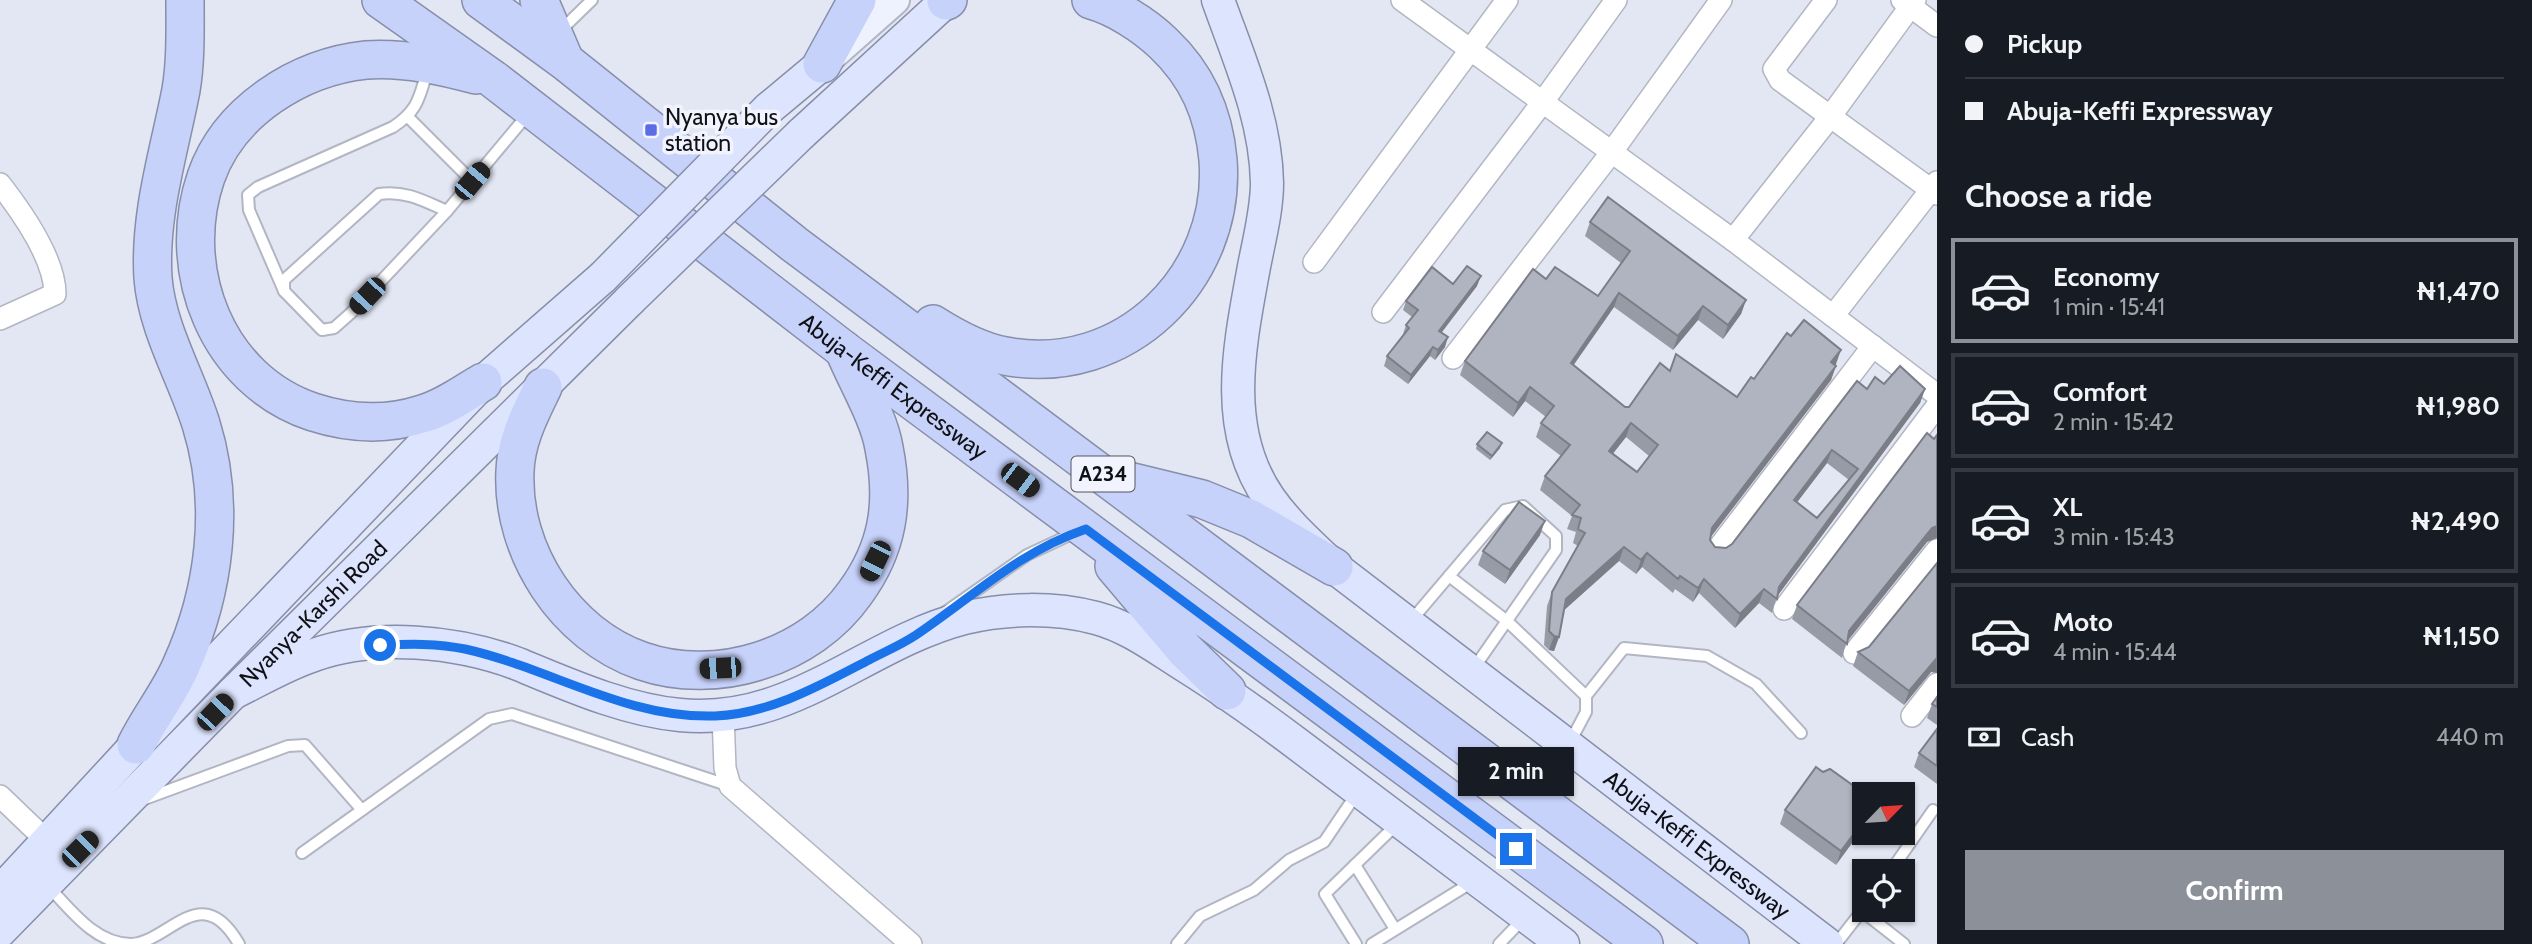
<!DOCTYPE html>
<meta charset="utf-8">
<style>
body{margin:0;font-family:Cabin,sans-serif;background:#242831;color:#f1f3f6;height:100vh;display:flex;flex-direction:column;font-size:26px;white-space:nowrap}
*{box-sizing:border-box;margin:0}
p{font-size:23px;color:#9ea1a6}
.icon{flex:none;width:38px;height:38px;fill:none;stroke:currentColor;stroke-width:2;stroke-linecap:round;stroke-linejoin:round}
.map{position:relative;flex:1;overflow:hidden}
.details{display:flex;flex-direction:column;background:#171b24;width:595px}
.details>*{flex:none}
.top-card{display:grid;align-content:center;height:154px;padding:0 28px;background:#171b24}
.needle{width:46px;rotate:65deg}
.controls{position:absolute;left:1852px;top:782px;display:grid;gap:14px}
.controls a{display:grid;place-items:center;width:63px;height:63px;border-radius:0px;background:#171b24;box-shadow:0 2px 5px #0004;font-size:35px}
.end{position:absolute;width:32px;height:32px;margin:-16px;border:9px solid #1a73e8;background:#fff;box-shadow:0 0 0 4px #fff}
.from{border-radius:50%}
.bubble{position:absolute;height:49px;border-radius:0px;background:#171b24;box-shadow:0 2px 5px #0004;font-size:23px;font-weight:700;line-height:49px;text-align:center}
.car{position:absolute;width:21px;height:42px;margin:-21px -10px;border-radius:9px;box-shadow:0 0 5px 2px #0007;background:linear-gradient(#222 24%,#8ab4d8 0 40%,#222 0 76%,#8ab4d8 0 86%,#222 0)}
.top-card b{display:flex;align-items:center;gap:24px;height:66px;font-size:26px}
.top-card b+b{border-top:2px solid #363941}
.top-card i{width:18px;height:18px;background:#f1f3f6}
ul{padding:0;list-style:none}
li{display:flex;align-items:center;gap:21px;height:105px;margin:0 14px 10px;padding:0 14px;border:4px solid #363941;border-radius:0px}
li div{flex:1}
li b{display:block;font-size:26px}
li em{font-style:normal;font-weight:700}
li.current{border-color:#8c9099}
li>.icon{width:63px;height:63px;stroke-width:1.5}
h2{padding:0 28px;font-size:32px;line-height:84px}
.pay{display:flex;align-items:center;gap:18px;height:77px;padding:0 28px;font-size:26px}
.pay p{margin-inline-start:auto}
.primary-button{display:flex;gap:14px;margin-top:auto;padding:14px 28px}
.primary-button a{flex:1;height:80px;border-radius:0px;background:#8c9099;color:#fff;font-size:28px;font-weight:700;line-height:80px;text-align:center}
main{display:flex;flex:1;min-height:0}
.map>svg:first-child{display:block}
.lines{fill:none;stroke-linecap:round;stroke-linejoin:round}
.lane-casing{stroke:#b2b6c2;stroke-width:14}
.street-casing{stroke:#b2b6c2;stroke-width:24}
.secondary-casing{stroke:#b2b6c2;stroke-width:32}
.primary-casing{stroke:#878eaa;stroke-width:35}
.highway-casing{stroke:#878eaa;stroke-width:40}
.lane{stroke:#fff;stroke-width:10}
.street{stroke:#fff;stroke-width:21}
.secondary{stroke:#eef2fe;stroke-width:28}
.primary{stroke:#dde4fd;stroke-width:32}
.highway{stroke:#c7d2fb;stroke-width:37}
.primary-bridge-casing{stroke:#878eaa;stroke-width:35;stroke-linecap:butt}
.primary-bridge{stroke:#dde4fd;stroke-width:32}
.wall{fill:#979ba5;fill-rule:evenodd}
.shaded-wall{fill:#7b7e86}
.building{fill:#b0b4c0;stroke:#7b7e86;stroke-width:2;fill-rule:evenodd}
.route{stroke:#1a73e8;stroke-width:9}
.poi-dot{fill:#5b6de4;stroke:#f1f4fe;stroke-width:2.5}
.labels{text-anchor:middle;stroke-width:7;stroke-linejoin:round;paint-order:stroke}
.shield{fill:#f1f4fe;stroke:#54555b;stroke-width:2}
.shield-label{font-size:21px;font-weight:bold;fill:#101115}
.poi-label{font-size:23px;fill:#101115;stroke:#f1f4fe;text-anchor:start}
.street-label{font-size:23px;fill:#101115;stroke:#f1f4fe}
</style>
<main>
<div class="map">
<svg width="1937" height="944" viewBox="0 0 1937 944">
<rect width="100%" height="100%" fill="#e3e7f3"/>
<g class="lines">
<defs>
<g id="lane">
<path d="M559,32L592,0"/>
<path d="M428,69C419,97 419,110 393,127L258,187L248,195L249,210L284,291L322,330L334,328L351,313L447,211L528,114"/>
<path d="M408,117L472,181"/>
<path d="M284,291V280L379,194C405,190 424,201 447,211"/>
<path d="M1449,576L1507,621L1586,696V712L1569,744"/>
<path d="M944,613L1027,555L1076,532"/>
<path d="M1410,622L1505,510L1523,506L1556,536V550L1474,668"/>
<path d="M1586,696L1624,648L1707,656L1756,684L1801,733"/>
<path d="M142,800L288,746L305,745L362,810"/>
<path d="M302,853L489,719L512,714L730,786"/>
<path d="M1355,865L1395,929"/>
<path d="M1890,872L1933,810"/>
<path d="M48,886C70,909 95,944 131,944C170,942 201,878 239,944"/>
<path d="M1862,911L1904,944"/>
<path d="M1177,944L1200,916L1254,890L1289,860L1324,842L1357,793"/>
<path d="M1356,944L1325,894L1398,823"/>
<path d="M1372,944L1474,881"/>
<path d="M1499,944L1524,918"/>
<path d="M1836,944L1864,908"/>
</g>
<g id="street">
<path d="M1402,0L1733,240L1937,395"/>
<path d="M1826,0L1774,69L1780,80L1937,194"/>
<path d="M1902,0L1937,26"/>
<path d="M0,184C21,211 55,259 55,294L0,319"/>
<path d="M1733,240L1830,117L1915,0"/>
<path d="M1314,262L1507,0"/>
<path d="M1383,312L1542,103L1616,0"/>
<path d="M1833,316L1937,182"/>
<path d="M1453,358L1611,153L1721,0"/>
<path d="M1717,550L1873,346"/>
<path d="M1784,609L1937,406"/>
<path d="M1854,653L1937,550"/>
<path d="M723,715L725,768L730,786L911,944"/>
<path d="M1912,716L1937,684"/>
<path d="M0,796L49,843"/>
</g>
<path id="secondary" d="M834,54L895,0"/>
<g id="primary">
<path id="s1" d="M1218,0C1239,59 1266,119 1267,183C1267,212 1258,244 1253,272C1239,348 1222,430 1269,498C1287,524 1311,545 1334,567L1827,944"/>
<path d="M768,109L822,64"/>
<path d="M801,134L946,1"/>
<path d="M233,693C260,680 286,664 314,655C376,633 457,641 518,664C569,685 625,710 680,715C792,726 864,644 964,618C1006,608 1053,607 1096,618C1130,627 1158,649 1187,667C1225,691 1260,716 1296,743C1385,810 1474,877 1563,944"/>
<path d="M0,892L136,745L483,382L603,277"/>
<path id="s2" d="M0,931L233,693L630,300"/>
</g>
<g id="highway">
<path id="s3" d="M381,0L493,79L844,350L1644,944"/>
<path d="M481,0L566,62L794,244L1730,944"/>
<path d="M539,0L565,61"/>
<path d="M946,1L948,0"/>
<path d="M822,64L857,0"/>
<path d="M476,75C440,65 402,57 366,60C299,67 229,111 206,177C174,270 217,380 313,412C350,424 385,426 422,414C444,408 464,393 483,382"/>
<path d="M933,324C955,338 979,351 1005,356C1124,379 1227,277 1218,160C1214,113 1197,75 1163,43C1144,25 1116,7 1091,0"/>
<path d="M543,387C530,414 516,440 515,471C511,552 566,635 642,661C717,687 810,657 855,593C888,548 895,503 884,448C879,417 856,380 844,350"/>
<path d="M1120,479L1202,499L1251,519L1334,567"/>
<path d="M1114,566L1185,650L1227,691"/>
<path d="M136,745C149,718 169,694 181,666C215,591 226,504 201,424C186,376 157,329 153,278C149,214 169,152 181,90C186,60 185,30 185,0"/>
</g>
</defs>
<use href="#lane" class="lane-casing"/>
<use href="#street" class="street-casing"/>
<use href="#secondary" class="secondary-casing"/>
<use href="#primary" class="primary-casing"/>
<use href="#highway" class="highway-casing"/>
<use href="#lane" class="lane"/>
<use href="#street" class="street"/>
<use href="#secondary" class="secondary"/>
<use href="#primary" class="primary"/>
<use href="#highway" class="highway"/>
<defs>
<g id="primary-bridge">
<path d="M603,277L768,109"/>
<path d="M630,300L801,134"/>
</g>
</defs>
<use href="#primary-bridge" class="primary-bridge-casing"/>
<use href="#primary-bridge" class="primary-bridge"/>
</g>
<g class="wall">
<path d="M1590,222L1746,300L1741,314L1723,339L1698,320L1673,350L1614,307L1573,366L1625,407H1629L1670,371L1676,354L1737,397L1754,379L1836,364L1831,380L1710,537V540L1715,547L1726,548L1732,544L1867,389L1884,384L1925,389L1920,403L1777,596L1772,613L1759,603L1735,628L1699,593L1693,602L1675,589L1673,593L1642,567L1636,574L1619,561L1564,610L1559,637L1554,651L1549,650L1544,645L1547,606L1552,592L1578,546L1573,543L1576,532L1567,529L1572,516L1540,490L1545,476L1561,456L1536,437L1541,423L1546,417L1525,401L1513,417L1460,375L1465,361L1546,279L1598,296L1621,263L1585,236ZM1626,437L1649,456L1637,472L1613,453ZM1827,463L1849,480L1817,518L1797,502Z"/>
<path d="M1453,284L1477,286L1441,332L1445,347L1435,360L1430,356L1408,384L1384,366L1387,356L1404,335L1403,334L1406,325L1412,317L1403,310L1406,301Z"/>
<path d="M1477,444L1500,448L1490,460L1476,449Z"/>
<path d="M1540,535L1505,584L1478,565L1483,551Z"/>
<path d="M1927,542L1847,640L1842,658L1792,619L1797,605Z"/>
<path d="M1869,647L1931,672L1904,705L1853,666L1858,652Z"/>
<path d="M1937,697V725L1927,718L1932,704Z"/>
<path d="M1937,729V784L1914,767L1919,753Z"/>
<path d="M1865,794L1836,865L1780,824L1785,810Z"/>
</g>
<g class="shaded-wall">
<path d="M1481,276L1477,286L1436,340L1439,331Z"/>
<path d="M1619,293L1614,307L1565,377L1571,363Z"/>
<path d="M1746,300L1741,314L1723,339L1728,325Z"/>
<path d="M1703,306L1698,320L1673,350L1678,336Z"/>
<path d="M1448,337L1445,347L1435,360L1438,350Z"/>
<path d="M1433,347L1430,356L1408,384L1411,375Z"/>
<path d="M1841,350L1836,364L1826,376L1831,362Z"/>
<path d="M1836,366L1831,380L1707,542L1712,528Z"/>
<path d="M1530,387L1525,401L1513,417L1518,403Z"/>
<path d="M1925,389L1920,403L1776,598L1779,587Z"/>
<path d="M1631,423L1626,437L1604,465L1609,451Z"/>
<path d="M1502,443L1500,448L1490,460L1492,456Z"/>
<path d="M1832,450L1827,463L1789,513L1794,500Z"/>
<path d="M1545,521L1540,535L1505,584L1510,570Z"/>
<path d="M1937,526V538L1927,542L1846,643L1849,631L1932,528Z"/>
<path d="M1624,547L1619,561L1561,613L1566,599Z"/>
<path d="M1647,553L1642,567L1636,574L1641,560Z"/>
<path d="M1704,579L1699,593L1693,602L1698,588Z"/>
<path d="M1764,589L1759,603L1735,628L1740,614Z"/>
<path d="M1554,636L1559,637L1554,651L1549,650Z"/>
<path d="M1937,658V673L1931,672L1904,705L1909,691Z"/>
<path d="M1864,820V827L1836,865L1841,851Z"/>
</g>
<g class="building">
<path d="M1608,197L1746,300L1728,325L1703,306L1678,336L1619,293L1571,363L1625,407H1629L1660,363L1670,371L1676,354L1737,397L1751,377L1754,379L1787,333L1791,336L1804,320L1841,350L1831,362L1836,366L1712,528L1710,540L1715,547L1726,548L1732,544L1857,381L1867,389L1875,377L1884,384L1900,366L1925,389L1779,587L1777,599L1764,589L1740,614L1704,579L1698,588L1680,576L1678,579L1647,553L1641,560L1624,547L1566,599L1559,637L1554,636L1549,631L1552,592L1585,533L1578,529L1581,518L1572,515L1580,505L1545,476L1570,445L1541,423L1554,406L1530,387L1518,403L1465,361L1533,269L1546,279L1555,267L1598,296L1630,251L1590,222ZM1631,423L1658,445L1637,472L1609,451ZM1832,450L1858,469L1817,518L1794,500Z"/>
<path d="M1467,266L1481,276L1439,331L1448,337L1438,350L1433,347L1411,375L1387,356L1409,328L1406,325L1418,310L1406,301L1432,267L1453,284Z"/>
<path d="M1487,432L1502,443L1492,456L1477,444Z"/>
<path d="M1927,433L1934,439L1937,435V526L1932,528L1849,631L1847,644L1797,605Z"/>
<path d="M1519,502L1545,521L1510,570L1483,551Z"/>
<path d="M1937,563V658L1909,691L1858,652L1869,647Z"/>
<path d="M1937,697V707L1932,704Z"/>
<path d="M1937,729V766L1919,753Z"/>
<path d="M1816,767L1823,772L1830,769L1865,794H1864V820L1841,851L1785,810Z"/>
</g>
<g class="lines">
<path class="route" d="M380,645C409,644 437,643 465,649C550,668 626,719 715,716C770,714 821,685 869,660C884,652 901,645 916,635C974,596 1017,553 1086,529L1516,849"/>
</g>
<rect class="poi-dot" x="644" y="123" width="14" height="14" rx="3.5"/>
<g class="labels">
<rect class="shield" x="1071.5" y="456.5" width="63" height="35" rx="5"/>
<g class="shield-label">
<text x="1103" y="481">A234</text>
</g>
<g class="poi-label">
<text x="665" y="125">Nyanya bus<tspan x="665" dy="26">station</tspan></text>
</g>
<g class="street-label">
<text dy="8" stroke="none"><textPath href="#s3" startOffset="642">Abuja-Keffi Expressway</textPath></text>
<text dy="8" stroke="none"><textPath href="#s2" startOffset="446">Nyanya-Karshi Road</textPath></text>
<text dy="8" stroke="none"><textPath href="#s1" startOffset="1066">Abuja-Keffi Expressway</textPath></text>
</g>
</g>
</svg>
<div class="controls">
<a><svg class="needle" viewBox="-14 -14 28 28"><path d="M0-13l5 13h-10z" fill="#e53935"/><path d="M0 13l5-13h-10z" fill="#9ea1a6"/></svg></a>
<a><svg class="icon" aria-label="locate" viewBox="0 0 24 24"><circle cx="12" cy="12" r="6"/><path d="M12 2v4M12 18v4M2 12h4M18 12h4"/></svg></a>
</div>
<i class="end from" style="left:380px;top:645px"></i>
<i class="end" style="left:1516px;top:849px"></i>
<div class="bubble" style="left:1458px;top:747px;width:116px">2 min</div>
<i class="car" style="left:472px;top:181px;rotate:40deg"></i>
<i class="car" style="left:367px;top:296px;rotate:223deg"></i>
<i class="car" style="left:1020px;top:480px;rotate:127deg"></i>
<i class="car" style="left:875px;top:561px;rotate:206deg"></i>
<i class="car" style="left:720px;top:668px;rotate:267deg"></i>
<i class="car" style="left:215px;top:712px;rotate:44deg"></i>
<i class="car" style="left:80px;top:849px;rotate:45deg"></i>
</div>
<section class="details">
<div class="top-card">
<b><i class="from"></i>Pickup</b>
<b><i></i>Abuja-Keffi Expressway</b>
</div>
<h2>Choose a ride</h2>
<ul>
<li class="current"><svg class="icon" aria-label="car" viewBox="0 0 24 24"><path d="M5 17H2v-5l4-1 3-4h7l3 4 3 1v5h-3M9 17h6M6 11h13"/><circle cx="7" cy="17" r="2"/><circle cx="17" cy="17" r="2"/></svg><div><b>Economy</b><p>1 min · 15:41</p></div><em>₦1,470</em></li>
<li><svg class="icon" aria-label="car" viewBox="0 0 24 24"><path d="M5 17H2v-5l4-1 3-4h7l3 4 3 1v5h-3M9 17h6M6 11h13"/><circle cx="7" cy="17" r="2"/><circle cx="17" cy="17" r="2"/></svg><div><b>Comfort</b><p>2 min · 15:42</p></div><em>₦1,980</em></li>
<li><svg class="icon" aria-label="car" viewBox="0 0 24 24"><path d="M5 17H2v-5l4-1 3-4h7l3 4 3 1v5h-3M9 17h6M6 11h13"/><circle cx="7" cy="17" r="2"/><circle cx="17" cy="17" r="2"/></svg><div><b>XL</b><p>3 min · 15:43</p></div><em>₦2,490</em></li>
<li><svg class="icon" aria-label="car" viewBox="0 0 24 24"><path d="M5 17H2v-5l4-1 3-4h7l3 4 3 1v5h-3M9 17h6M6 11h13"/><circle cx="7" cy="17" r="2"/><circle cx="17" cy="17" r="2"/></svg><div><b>Moto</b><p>4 min · 15:44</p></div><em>₦1,150</em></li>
</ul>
<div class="pay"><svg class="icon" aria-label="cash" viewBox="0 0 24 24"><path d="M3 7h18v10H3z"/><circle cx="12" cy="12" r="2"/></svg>Cash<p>440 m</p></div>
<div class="primary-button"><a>Confirm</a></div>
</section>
</main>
